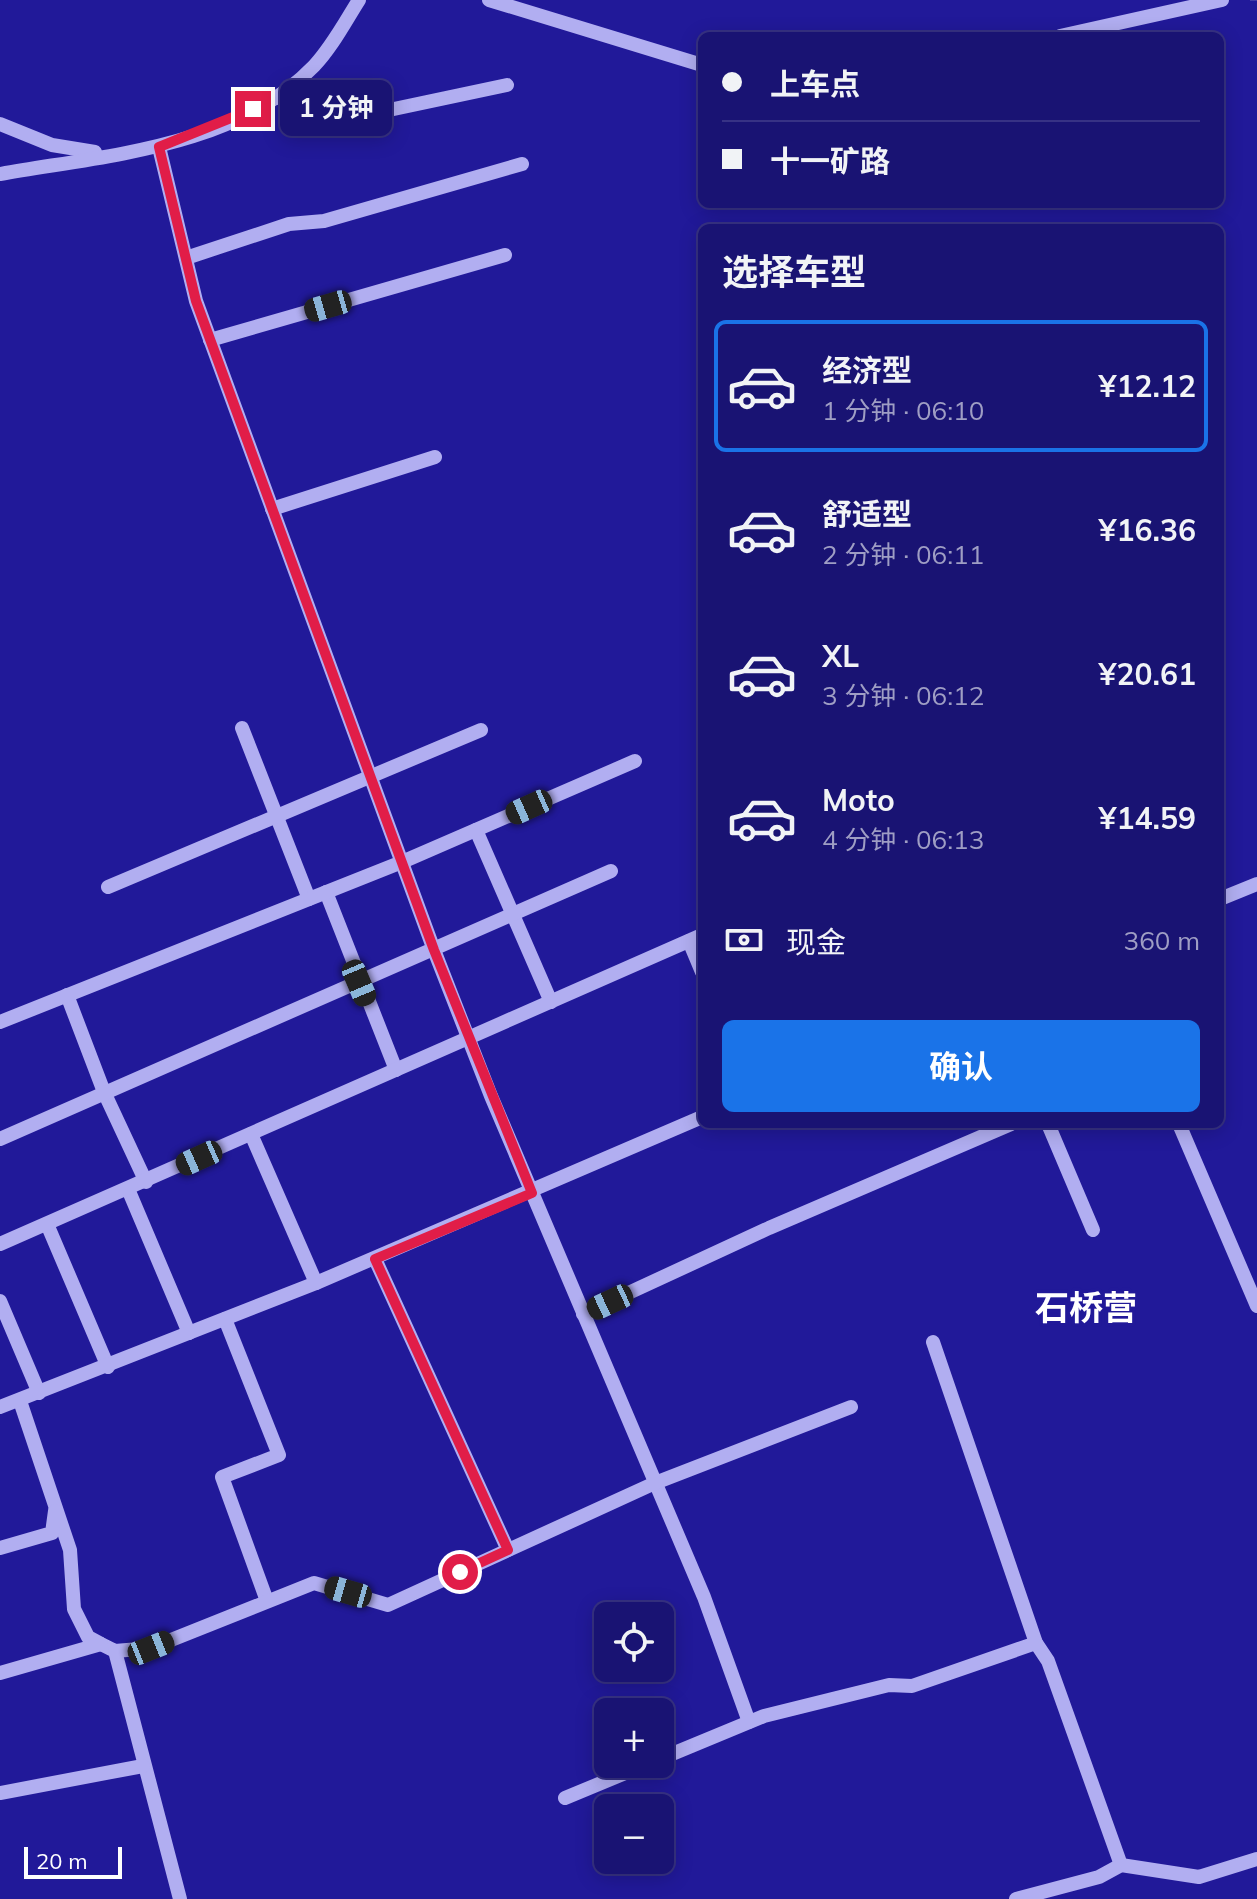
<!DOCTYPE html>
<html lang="zh">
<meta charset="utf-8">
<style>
body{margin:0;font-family:Mulish,"Noto Sans SC",sans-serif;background:#221c78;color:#f1f3f6;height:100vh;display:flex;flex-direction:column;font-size:30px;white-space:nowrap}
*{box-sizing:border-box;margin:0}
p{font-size:26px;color:#9f9ec4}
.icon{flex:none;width:44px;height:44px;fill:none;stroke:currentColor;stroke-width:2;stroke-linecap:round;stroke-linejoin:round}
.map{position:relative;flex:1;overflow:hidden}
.details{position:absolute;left:698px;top:224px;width:526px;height:904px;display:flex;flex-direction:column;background:#191373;border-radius:12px;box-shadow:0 4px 20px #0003,0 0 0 2px #373285}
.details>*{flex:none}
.banner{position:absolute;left:698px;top:32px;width:526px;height:176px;border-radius:12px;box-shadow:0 4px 20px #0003,0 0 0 2px #373285;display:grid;align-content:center;height:176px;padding:0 24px;background:#191373}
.controls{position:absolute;left:594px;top:1602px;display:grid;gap:16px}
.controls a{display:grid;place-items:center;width:80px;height:80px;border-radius:12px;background:#191373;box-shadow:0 4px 20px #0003,0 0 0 2px #373285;font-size:40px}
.scale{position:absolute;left:24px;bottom:20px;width:98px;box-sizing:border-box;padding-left:8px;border:4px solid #fff;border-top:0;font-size:22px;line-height:28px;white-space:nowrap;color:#fff;-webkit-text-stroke:6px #211999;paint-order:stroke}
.end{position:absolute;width:36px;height:36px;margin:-18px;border:10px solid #e11d48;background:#fff;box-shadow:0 0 0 4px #fff}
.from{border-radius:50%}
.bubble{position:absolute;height:56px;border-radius:12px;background:#191373;box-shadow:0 4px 20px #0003,0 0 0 2px #373285;font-size:26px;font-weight:700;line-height:56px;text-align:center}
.car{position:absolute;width:24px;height:48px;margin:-24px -12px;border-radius:10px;box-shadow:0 0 6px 2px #0007;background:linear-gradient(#222 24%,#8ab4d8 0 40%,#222 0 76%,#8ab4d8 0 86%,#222 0)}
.banner b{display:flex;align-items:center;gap:28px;height:76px;font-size:30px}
.banner b+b{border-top:2px solid #373285}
.banner i{width:20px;height:20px;background:#f1f3f6}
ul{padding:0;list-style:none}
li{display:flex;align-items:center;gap:24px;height:132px;margin:0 16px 12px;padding:0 8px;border:4px solid transparent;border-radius:12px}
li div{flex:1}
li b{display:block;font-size:30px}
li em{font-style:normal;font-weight:700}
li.current{border-color:#1a73e8}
li>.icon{width:72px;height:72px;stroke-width:1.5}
h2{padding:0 24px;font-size:36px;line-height:96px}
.pay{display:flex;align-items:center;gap:20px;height:88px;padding:0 24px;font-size:30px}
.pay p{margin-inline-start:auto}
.primary-button{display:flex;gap:16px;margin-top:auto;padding:16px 24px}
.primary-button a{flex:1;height:92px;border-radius:12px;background:#1a73e8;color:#fff;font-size:32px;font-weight:700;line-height:92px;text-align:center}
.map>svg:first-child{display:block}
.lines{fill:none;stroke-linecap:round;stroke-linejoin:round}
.minor-tunnel{stroke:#423ca8;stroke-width:14;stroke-dasharray:14 7;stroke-linecap:butt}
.minor{stroke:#b1aef1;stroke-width:14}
.route{stroke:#e11d48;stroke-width:10}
.labels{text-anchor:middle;stroke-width:7;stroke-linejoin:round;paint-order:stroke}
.quarter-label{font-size:34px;font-weight:bold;fill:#fff;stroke:#211999}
</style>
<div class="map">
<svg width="1257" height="1899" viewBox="0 0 1257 1899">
<rect width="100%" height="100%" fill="#211999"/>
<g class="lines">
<path class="minor-tunnel" d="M1257,0V1"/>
<g class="minor">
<path d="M489,0L702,65"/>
<path d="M1060,36L1222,0"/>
<path d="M278,97L323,124L507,85"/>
<path d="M0,124L52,145L95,152"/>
<path d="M159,147L196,301L434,950L491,1096L704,1597L749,1722"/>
<path d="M0,174C106,155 235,148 314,66C332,47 345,22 359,0"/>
<path d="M186,258L289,224L324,221L522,164"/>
<path d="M210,340L505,255"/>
<path d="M272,509L435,457"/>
<path d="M242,728L309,899"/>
<path d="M476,830L551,1002"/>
<path d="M108,887L481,730"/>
<path d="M326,892L396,1070"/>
<path d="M1220,899L1257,884"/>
<path d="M689,941L702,972"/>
<path d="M67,995L104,1092L146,1182"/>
<path d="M0,1022L402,862L635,761"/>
<path d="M1048,1124L1093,1230"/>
<path d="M1179,1124L1257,1306"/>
<path d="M251,1134L316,1283"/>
<path d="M0,1139L611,871"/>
<path d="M128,1189L189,1333"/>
<path d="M47,1224L108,1367"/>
<path d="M0,1244L702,935"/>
<path d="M375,1259L508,1550"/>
<path d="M0,1301L39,1393"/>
<path d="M583,1314L769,1228L1011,1124"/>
<path d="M225,1319L279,1455L222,1477L267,1601"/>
<path d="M933,1342L1036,1643L1048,1661L1121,1865"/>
<path d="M20,1401L70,1550L74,1609L88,1637L101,1644L115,1651L151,1648L314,1583L388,1605L655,1483L851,1407"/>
<path d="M0,1407L316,1283L702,1117"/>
<path d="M0,1548L52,1533L55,1511"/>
<path d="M115,1651L180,1899"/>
<path d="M0,1673L101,1644"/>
<path d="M660,1759L764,1716L889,1685L912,1686L1036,1643"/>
<path d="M0,1793L143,1766"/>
<path d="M565,1798L647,1764"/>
<path d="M1016,1899L1099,1877L1121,1865L1199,1877L1257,1859"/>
</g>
</g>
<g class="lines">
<path class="route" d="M253,109L159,147L196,301L434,950L532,1193L375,1259L508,1550L460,1572"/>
</g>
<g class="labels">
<g class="quarter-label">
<text x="1086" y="1320">石桥营</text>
</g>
</g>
</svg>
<div class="controls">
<a><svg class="icon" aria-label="locate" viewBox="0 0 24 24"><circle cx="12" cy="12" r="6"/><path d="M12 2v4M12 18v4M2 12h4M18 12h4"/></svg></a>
<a>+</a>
<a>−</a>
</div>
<div class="scale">20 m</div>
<i class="end from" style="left:460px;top:1572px"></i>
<i class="end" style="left:253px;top:109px"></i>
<div class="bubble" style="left:280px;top:80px;width:112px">1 分钟</div>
<i class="car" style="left:328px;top:306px;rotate:254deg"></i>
<i class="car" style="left:529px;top:807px;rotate:246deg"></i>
<i class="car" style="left:359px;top:983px;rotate:157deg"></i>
<i class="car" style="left:199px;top:1158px;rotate:246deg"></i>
<i class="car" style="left:610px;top:1302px;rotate:245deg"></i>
<i class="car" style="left:348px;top:1592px;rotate:286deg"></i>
<i class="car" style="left:151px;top:1648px;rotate:68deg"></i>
<div class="banner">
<b><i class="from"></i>上车点</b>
<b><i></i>十一矿路</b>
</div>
<section class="details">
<h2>选择车型</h2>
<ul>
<li class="current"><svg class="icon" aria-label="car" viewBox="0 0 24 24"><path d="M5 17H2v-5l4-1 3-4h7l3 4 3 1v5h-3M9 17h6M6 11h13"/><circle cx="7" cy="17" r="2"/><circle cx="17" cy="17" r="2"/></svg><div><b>经济型</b><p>1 分钟 · 06:10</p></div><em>¥12.12</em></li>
<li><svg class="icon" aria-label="car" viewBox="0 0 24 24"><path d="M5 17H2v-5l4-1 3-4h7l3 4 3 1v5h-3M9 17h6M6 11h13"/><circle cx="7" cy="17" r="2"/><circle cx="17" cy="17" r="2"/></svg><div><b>舒适型</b><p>2 分钟 · 06:11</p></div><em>¥16.36</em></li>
<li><svg class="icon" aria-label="car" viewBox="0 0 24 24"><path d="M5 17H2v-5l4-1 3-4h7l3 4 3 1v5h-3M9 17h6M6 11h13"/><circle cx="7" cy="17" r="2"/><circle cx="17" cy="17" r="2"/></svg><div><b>XL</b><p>3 分钟 · 06:12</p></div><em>¥20.61</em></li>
<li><svg class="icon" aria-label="car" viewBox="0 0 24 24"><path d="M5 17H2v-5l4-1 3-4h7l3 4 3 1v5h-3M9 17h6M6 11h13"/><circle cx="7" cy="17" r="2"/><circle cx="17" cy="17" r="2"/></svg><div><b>Moto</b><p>4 分钟 · 06:13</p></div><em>¥14.59</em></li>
</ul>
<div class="pay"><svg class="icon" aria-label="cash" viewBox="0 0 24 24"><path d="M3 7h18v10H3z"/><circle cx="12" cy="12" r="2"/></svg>现金<p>360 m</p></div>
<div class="primary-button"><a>确认</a></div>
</section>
</div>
